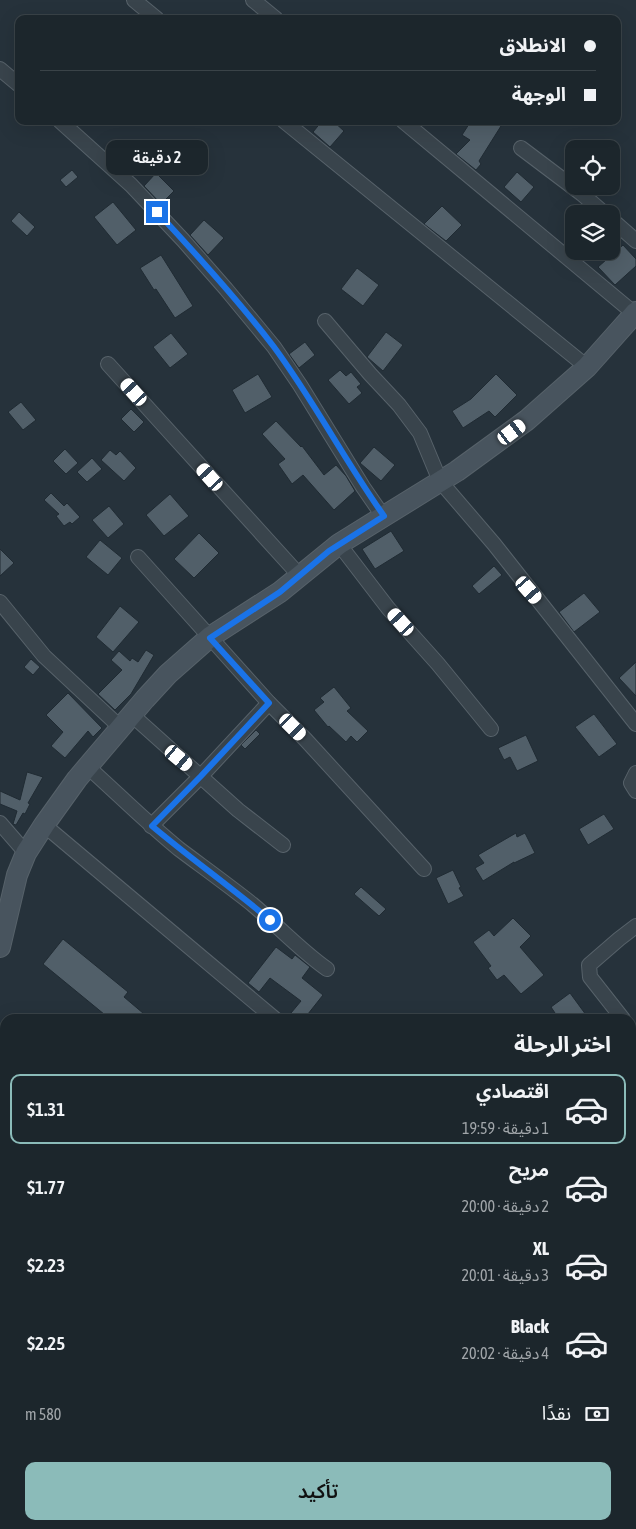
<!DOCTYPE html>
<html lang="ar">
<meta charset="utf-8">
<style>
body{margin:0;font-family:"Asap Condensed","Noto Sans Arabic",sans-serif;background:#293238;color:#f1f3f6;direction:rtl;height:100vh;display:flex;flex-direction:column;font-size:19px;white-space:nowrap}
*{box-sizing:border-box;margin:0}
p{font-size:16px;color:#a0a5a9}
.icon{flex:none;width:28px;height:28px;fill:none;stroke:currentColor;stroke-width:2;stroke-linecap:round;stroke-linejoin:round}
.map{position:relative;flex:1;overflow:hidden;direction:ltr}
.side{position:absolute;left:0px;top:1014px;width:636px;height:516px;display:flex;flex-direction:column;background:#1c262c;border-radius:15px 15px 0 0;box-shadow:0 5px 20px #0002,0 0 0 1px #3a4348;direction:rtl}
.side>*{flex:none}
.hud{position:absolute;left:15px;top:15px;width:606px;height:110px;border-radius:10px;box-shadow:0 5px 20px #0002,0 0 0 1px #3a4348;direction:rtl;display:grid;align-content:center;height:110px;padding:0 25px;background:#1c262c}
.fabs{position:absolute;left:565px;top:140px;display:grid;gap:10px}
.fabs a{display:grid;place-items:center;width:55px;height:55px;border-radius:10px;background:#1c262c;box-shadow:0 5px 20px #0002,0 0 0 1px #3a4348;font-size:25px}
.end{position:absolute;width:22px;height:22px;margin:-11px;border:6px solid #1a73e8;background:#fff;box-shadow:0 0 0 2px #fff}
.from{border-radius:50%}
.bubble{position:absolute;height:35px;border-radius:10px;background:#1c262c;box-shadow:0 5px 20px #0002,0 0 0 1px #3a4348;font-size:16px;font-weight:600;line-height:35px;text-align:center;direction:rtl}
.car{position:absolute;width:15px;height:30px;margin:-15px -8px;border-radius:6px;box-shadow:0 0 4px 1px #0007;background:linear-gradient(#fff 24%,#345 0 40%,#fff 0 76%,#345 0 86%,#fff 0)}
.hud b{display:flex;align-items:center;gap:18px;height:48px;font-size:19px}
.hud b+b{border-top:1px solid #3a4348}
.hud i{width:12px;height:12px;background:#f1f3f6}
ul{padding:0;list-style:none}
li{display:flex;align-items:center;gap:15px;height:70px;margin:0 10px 8px;padding:0 15px;border:2px solid transparent;border-radius:10px}
li div{flex:1}
li b{display:block;font-size:19px}
li em{font-style:normal;font-weight:600}
li.active{border-color:#8bbbb9}
li>.icon{width:45px;height:45px;stroke-width:1.5}
h2{padding:0 25px;font-size:22px;line-height:60px}
.pay{display:flex;align-items:center;gap:12px;height:55px;padding:0 25px;font-size:19px}
.pay p{margin-inline-start:auto}
.button{display:flex;gap:10px;margin-top:auto;padding:10px 25px}
.button a{flex:1;height:58px;border-radius:10px;background:#8bbbb9;color:#111;font-size:20px;font-weight:600;line-height:58px;text-align:center}
.map>svg:first-child{display:block}
.building{fill:#515f69;stroke:#202b33}
.lines{fill:none;stroke-linecap:round;stroke-linejoin:round}
.street-casing{stroke:#57626a;stroke-width:16}
.secondary-casing{stroke:#57626a;stroke-width:22}
.street{stroke:#39444c;stroke-width:14}
.secondary{stroke:#48545e;stroke-width:20}
.route{stroke:#1a73e8;stroke-width:6}
</style>
<div class="map">
<svg width="636" height="1529" viewBox="0 0 636 1529">
<rect width="100%" height="100%" fill="#26323b"/>
<g class="building">
<path d="M322,121H333L344,131L330,147L313,132Z"/>
<path d="M471,121H494L501,126L479,161L481,164L476,170L456,154L470,140L462,135Z"/>
<path d="M72,170L78,177L66,187L60,180Z"/>
<path d="M517,172L534,187L521,202L504,187Z"/>
<path d="M156,173L174,191L161,204L144,186Z"/>
<path d="M113,202L136,230L117,245L94,217Z"/>
<path d="M442,206L462,225L446,241L424,224Z"/>
<path d="M19,212L35,227L27,236L11,221Z"/>
<path d="M204,220L224,238L208,255L190,235Z"/>
<path d="M623,245L636,259V266L615,285L598,267Z"/>
<path d="M161,255L193,306L175,318L156,289L154,290L140,268Z"/>
<path d="M357,268L379,285L363,306L341,289Z"/>
<path d="M386,332L403,345L383,371L367,357Z"/>
<path d="M171,333L188,354L170,368L153,347Z"/>
<path d="M305,342L315,355L299,368L289,354Z"/>
<path d="M340,370L346,376L351,372L361,384L357,387L362,393L349,404L328,380Z"/>
<path d="M258,374L272,397L245,413L232,390Z"/>
<path d="M496,374L517,395L495,417L489,411L463,428L452,411L471,399Z"/>
<path d="M21,402L36,420L23,430L8,412Z"/>
<path d="M131,409L144,422L134,432L121,419Z"/>
<path d="M276,421L301,447L302,446L324,475L336,465L346,476L355,491L334,510L303,475L292,484L278,464L285,459L262,434Z"/>
<path d="M374,447L395,465L381,481L360,463Z"/>
<path d="M65,449L78,463L66,474L53,461Z"/>
<path d="M110,450L116,455L120,451L136,468L124,481L101,460Z"/>
<path d="M92,458L102,469L87,482L77,472Z"/>
<path d="M51,493L64,506L67,503L80,517L72,524L70,522L64,526L56,516L59,514L44,500Z"/>
<path d="M170,494L189,516L164,536L146,515Z"/>
<path d="M109,506L124,524L108,538L92,520Z"/>
<path d="M391,531L404,551L375,569L362,549Z"/>
<path d="M199,533L219,553L194,578L174,559Z"/>
<path d="M100,540L122,558L108,575L86,557Z"/>
<path d="M0,549L14,563L0,576Z"/>
<path d="M494,566L502,575L479,594L472,586Z"/>
<path d="M584,593L600,612L574,632L559,612Z"/>
<path d="M120,606L139,622L113,652L96,637Z"/>
<path d="M146,650L154,655L131,694L115,710L98,694L122,670L111,660L119,651L130,661L132,658L138,662Z"/>
<path d="M31,659L40,667L33,675L24,667Z"/>
<path d="M636,662V696L619,678Z"/>
<path d="M334,687L351,708L347,711L368,731L357,742L351,736L346,742L329,726L328,727L314,710L324,702L320,698Z"/>
<path d="M68,693L102,728L93,737L88,731L65,758L51,746L63,732L46,715Z"/>
<path d="M594,714L617,744L599,757L575,727Z"/>
<path d="M256,730L260,734L245,749L241,745Z"/>
<path d="M526,735L538,761L517,771L510,757L504,760L498,748Z"/>
<path d="M27,772L43,777L28,803L30,804L25,814L23,813L16,825L13,824L17,811L0,804V791L20,800Z"/>
<path d="M604,814L614,829L588,845L579,829Z"/>
<path d="M516,833L517,837L525,833L535,853L514,863V862L483,881L475,868L484,863L478,855Z"/>
<path d="M453,870L461,887L459,888L464,896L448,904L436,878Z"/>
<path d="M361,887L386,909L379,916L354,894Z"/>
<path d="M513,918L531,936L520,947L544,975L521,994L504,975L497,980L488,968L491,966L473,942L489,930L494,936Z"/>
<path d="M63,939L128,992L124,997L150,1019H110L43,964Z"/>
<path d="M276,947L292,959L295,955L310,967L302,978L323,995L304,1019H286L301,1001L270,978L259,992L248,983Z"/>
<path d="M570,993L589,1019H559L551,1007Z"/>
</g>
<g class="lines">
<defs>
<g id="street">
<path d="M134,0L157,19"/>
<path d="M253,0L276,19"/>
<path d="M0,69L19,85"/>
<path d="M60,121L131,185L183,240L226,289L274,347L300,385L363,487L383,516"/>
<path d="M284,121L587,367"/>
<path d="M403,121L635,314"/>
<path d="M521,148L582,194L605,214"/>
<path d="M611,219L636,241"/>
<path d="M325,321L370,374L399,405L420,433L440,481L494,544L636,724"/>
<path d="M108,364L300,576"/>
<path d="M339,544L388,608L438,664L491,729"/>
<path d="M138,557L269,703L305,739L424,869"/>
<path d="M0,602L44,656L121,728"/>
<path d="M132,715L238,810L283,845"/>
<path d="M88,767C118,794 147,823 179,849C203,867 228,885 252,904C277,925 300,950 327,969"/>
<path d="M636,773L631,783L636,791"/>
<path d="M0,823L26,853"/>
<path d="M44,825L275,1019"/>
<path d="M151,826L201,776L269,703"/>
<path d="M623,1019L590,977L589,965L619,939L636,926"/>
<path d="M631,1030L636,1036"/>
<path d="M0,1409L5,1411"/>
<path d="M116,1525L118,1529"/>
<path d="M548,1525L559,1529"/>
</g>
<path id="secondary" d="M0,947L17,875L26,853L44,825L77,779L145,699L168,674L210,637L280,592L339,544L457,471L527,420L587,367L636,312"/>
</defs>
<use href="#street" class="street-casing"/>
<use href="#secondary" class="secondary-casing"/>
<use href="#street" class="street"/>
<use href="#secondary" class="secondary"/>
</g>
<g class="lines">
<path class="route" d="M157,212C198,256 238,300 274,347C314,401 345,461 384,516L329,551L280,592L210,638L269,703L201,776L152,826C190,858 231,887 270,920"/>
</g>
</svg>
<div class="fabs">
<a><svg class="icon" aria-label="locate" viewBox="0 0 24 24"><circle cx="12" cy="12" r="6"/><path d="M12 2v4M12 18v4M2 12h4M18 12h4"/></svg></a>
<a><svg class="icon" aria-label="layers" viewBox="0 0 24 24"><path d="M12 4l9 5-9 5-9-5zM3 14l9 5 9-5"/></svg></a>
</div>
<i class="end from" style="left:270px;top:920px"></i>
<i class="end" style="left:157px;top:212px"></i>
<div class="bubble" style="left:106px;top:140px;width:102px">2 دقيقة</div>
<i class="car" style="left:134px;top:392px;rotate:318deg"></i>
<i class="car" style="left:512px;top:432px;rotate:53deg"></i>
<i class="car" style="left:210px;top:477px;rotate:318deg"></i>
<i class="car" style="left:529px;top:590px;rotate:139deg"></i>
<i class="car" style="left:401px;top:622px;rotate:318deg"></i>
<i class="car" style="left:293px;top:727px;rotate:135deg"></i>
<i class="car" style="left:179px;top:758px;rotate:130deg"></i>
<div class="hud">
<b><i class="from"></i>الانطلاق</b>
<b><i></i>الوجهة</b>
</div>
<section class="side">
<h2>اختر الرحلة</h2>
<ul>
<li class="active"><svg class="icon" aria-label="car" viewBox="0 0 24 24"><path d="M5 17H2v-5l4-1 3-4h7l3 4 3 1v5h-3M9 17h6M6 11h13"/><circle cx="7" cy="17" r="2"/><circle cx="17" cy="17" r="2"/></svg><div><b>اقتصادي</b><p>1 دقيقة · 19:59</p></div><em>$1.31</em></li>
<li><svg class="icon" aria-label="car" viewBox="0 0 24 24"><path d="M5 17H2v-5l4-1 3-4h7l3 4 3 1v5h-3M9 17h6M6 11h13"/><circle cx="7" cy="17" r="2"/><circle cx="17" cy="17" r="2"/></svg><div><b>مريح</b><p>2 دقيقة · 20:00</p></div><em>$1.77</em></li>
<li><svg class="icon" aria-label="car" viewBox="0 0 24 24"><path d="M5 17H2v-5l4-1 3-4h7l3 4 3 1v5h-3M9 17h6M6 11h13"/><circle cx="7" cy="17" r="2"/><circle cx="17" cy="17" r="2"/></svg><div><b>XL</b><p>3 دقيقة · 20:01</p></div><em>$2.23</em></li>
<li><svg class="icon" aria-label="car" viewBox="0 0 24 24"><path d="M5 17H2v-5l4-1 3-4h7l3 4 3 1v5h-3M9 17h6M6 11h13"/><circle cx="7" cy="17" r="2"/><circle cx="17" cy="17" r="2"/></svg><div><b>Black</b><p>4 دقيقة · 20:02</p></div><em>$2.25</em></li>
</ul>
<div class="pay"><svg class="icon" aria-label="cash" viewBox="0 0 24 24"><path d="M3 7h18v10H3z"/><circle cx="12" cy="12" r="2"/></svg>نقدًا<p>580 m</p></div>
<div class="button"><a>تأكيد</a></div>
</section>
</div>
